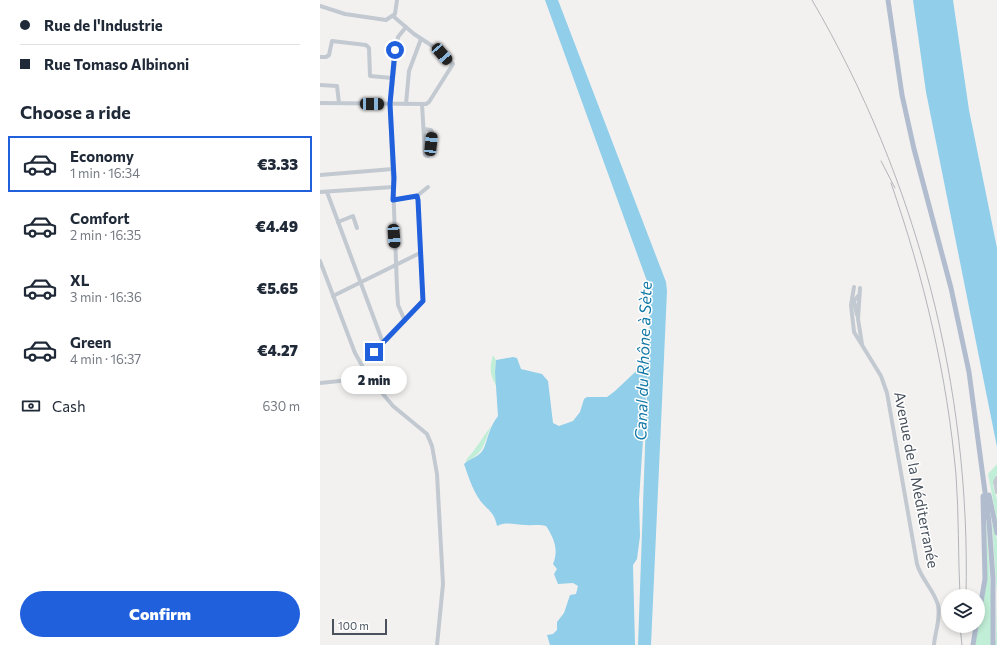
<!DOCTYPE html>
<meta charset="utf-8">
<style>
body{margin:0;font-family:Commissioner,sans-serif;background:#f2f2f3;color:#1f2937;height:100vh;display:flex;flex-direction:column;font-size:15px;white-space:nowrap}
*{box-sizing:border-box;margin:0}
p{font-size:13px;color:#747a83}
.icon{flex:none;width:22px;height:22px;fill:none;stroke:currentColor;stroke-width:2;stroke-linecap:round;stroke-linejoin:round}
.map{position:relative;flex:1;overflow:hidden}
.panel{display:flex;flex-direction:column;background:#fff;width:320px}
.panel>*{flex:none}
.guide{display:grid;align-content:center;height:88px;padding:0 20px;background:#fff}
.controls{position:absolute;left:621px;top:589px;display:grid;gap:8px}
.controls a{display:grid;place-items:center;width:44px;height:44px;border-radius:50%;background:#fff;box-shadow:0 2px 6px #0003;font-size:20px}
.scale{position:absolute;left:12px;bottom:10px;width:55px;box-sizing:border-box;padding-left:4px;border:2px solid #49525d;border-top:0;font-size:11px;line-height:14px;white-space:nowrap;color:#49525d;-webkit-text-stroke:3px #fff;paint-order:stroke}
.end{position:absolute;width:18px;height:18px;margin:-9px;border:5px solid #2060dd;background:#fff;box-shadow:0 0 0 2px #fff}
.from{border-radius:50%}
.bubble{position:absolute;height:28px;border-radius:14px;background:#fff;box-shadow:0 2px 6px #0003;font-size:13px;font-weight:800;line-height:28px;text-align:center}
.car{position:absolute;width:12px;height:24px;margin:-12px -6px;border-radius:5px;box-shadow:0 0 3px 1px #0007;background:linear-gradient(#222 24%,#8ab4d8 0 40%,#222 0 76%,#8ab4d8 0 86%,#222 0)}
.guide b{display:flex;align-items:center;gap:14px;height:38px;font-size:15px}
.guide b+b{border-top:1px solid #e0e1e3}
.guide i{width:10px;height:10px;background:#1f2937}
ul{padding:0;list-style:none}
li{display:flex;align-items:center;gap:12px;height:56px;margin:0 8px 6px;padding:0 12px;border:2px solid transparent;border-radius:0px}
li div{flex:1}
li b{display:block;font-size:15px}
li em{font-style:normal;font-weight:800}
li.current{border-color:#2060dd}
li>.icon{width:36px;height:36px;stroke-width:1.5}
h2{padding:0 20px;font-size:18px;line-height:48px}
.pay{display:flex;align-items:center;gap:10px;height:44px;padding:0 20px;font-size:15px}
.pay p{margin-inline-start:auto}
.action{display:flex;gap:8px;margin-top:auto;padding:8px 20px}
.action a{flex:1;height:46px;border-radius:24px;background:#2060dd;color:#fff;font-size:16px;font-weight:800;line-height:46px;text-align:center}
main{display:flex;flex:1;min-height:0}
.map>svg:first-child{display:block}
.green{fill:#c1eed7}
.water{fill:#90cee9}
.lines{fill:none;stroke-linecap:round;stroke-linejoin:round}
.minor{stroke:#c2c9d1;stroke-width:4}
.major{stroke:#b1bdce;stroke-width:5}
.rail{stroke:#b3b5ba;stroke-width:1}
.route{stroke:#2060dd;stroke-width:5}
.labels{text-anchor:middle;stroke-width:3;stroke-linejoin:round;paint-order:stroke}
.street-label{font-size:15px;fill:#49525d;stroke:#fff}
.water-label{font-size:16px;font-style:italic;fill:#1279a7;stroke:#fff}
</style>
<main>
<section class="panel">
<div class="guide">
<b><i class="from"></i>Rue de l'Industrie</b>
<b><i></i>Rue Tomaso Albinoni</b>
</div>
<h2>Choose a ride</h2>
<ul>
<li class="current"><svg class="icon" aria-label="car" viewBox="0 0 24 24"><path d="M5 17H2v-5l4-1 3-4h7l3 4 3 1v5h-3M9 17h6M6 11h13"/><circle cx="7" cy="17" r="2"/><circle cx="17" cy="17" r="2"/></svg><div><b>Economy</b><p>1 min · 16:34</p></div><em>€3.33</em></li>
<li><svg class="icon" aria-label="car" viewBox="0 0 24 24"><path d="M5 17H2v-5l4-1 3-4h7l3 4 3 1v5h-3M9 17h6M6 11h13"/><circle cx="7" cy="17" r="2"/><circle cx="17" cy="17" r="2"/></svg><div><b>Comfort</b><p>2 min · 16:35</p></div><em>€4.49</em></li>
<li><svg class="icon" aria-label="car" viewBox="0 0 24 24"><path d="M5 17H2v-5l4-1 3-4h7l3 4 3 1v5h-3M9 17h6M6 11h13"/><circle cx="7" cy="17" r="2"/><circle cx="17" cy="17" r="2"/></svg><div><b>XL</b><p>3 min · 16:36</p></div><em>€5.65</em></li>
<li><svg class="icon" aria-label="car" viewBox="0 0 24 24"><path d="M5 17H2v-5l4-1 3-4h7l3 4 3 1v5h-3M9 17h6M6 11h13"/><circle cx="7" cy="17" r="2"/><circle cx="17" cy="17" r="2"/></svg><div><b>Green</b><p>4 min · 16:37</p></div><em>€4.27</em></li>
</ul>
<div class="pay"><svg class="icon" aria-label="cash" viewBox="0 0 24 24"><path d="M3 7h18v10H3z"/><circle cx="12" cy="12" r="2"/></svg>Cash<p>630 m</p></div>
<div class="action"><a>Confirm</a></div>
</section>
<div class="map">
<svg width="677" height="645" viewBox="0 0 677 645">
<rect width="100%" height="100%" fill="#f3f1f0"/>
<g class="green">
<path d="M173,355L176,360L175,372L177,387C170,376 169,368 173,355Z"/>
<path d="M171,426C163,445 165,452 146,462V460C156,449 162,438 171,426Z"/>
<path d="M677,464V474L673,486L677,499V521L668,474Z"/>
<path d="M666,516L671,595V641H676L677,595L672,525L674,524L677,539V645H655L667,579Z"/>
</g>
<g class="water">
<path d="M225,0H238L346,282L347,291L331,645H318L328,364L319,500L320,536L317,559L313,565L315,645H230L227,635L233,634L237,630V622L244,613L250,595L256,594L258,586L253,583L238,584L234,574L237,569L233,564C239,550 234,538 226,526C218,524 213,526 206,525C195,525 187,521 177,526C175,515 171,512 164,505C154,495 149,478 144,464C150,458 160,457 164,448C169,435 169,428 178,416L175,372L176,360L193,357L197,358L201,369L222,374L228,381L233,423L239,426L253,421L260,412L264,399L267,397H287L295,391L329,359L330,302L328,284Z"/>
<path d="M593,0H633L649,110L677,248V447L606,92Z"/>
</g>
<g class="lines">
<g class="minor">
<path d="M0,6L25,14L66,20L75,14L77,0"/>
<path d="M0,57H6L9,55L12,41L46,45L49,48L50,76L72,78"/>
<path d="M0,85L17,86L19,103"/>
<path d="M0,103L106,104L109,102L133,64L117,49L94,34L73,16"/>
<path d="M86,104L89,71L101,39"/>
<path d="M102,104L105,155L108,156L112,132L111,130L104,129"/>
<path d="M0,175L73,169"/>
<path d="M0,192L73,187"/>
<path d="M7,192L62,340H67L103,301L98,200L97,196L73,200"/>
<path d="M97,196L108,187"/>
<path d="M18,222L33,216L37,228"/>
<path d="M0,261L35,353L44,369L45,375L52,381L73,406L107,434L112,446L117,474L123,584L117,645"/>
<path d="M534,287L531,305L534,332L561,376L567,393L597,564C601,579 614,590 618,605C621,618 615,632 614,645"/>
<path d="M540,288L538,319L542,344"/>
<path d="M13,296L100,253"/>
<path d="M537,315L534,301L538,296"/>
<path d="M85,321L78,305L77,288L70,104L78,37L86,27"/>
<path d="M54,352L60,347L64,341"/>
<path d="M0,383L39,379L45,375"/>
<path d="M677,478L675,482L677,492"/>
</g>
<g class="major">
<path d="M568,0L582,95L594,149L631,288L649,372L669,522L673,579V645"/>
<path d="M669,495L677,533"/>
<path d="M658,619L665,579L663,496"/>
<path d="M653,645L656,626"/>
</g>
<g class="rail">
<path d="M492,0C597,180 651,387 646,596"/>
<path d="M561,161L575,188"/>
<path d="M571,183C604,278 627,375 636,475C639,515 638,556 640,596"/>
<path d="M640,626L642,645"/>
</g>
</g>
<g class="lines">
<path class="route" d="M54,352L103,301L98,200L97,196L73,200L74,178L70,104L75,50"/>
</g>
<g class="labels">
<g class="street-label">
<text transform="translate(596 480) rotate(79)" y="5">Avenue de la Méditerranée</text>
</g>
<g class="water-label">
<text transform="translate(323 361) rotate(-88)" y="6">Canal du Rhône à Sète</text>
</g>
</g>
</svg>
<div class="controls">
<a><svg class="icon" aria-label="layers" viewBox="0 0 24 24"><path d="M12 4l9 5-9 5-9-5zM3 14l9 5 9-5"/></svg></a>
</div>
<div class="scale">100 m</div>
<i class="end from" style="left:75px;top:50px"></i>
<i class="end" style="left:54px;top:352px"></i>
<div class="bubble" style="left:21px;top:366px;width:66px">2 min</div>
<i class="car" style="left:122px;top:54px;rotate:139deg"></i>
<i class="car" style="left:52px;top:104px;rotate:91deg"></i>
<i class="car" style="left:111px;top:144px;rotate:6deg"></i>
<i class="car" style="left:74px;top:236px;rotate:176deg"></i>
</div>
</main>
